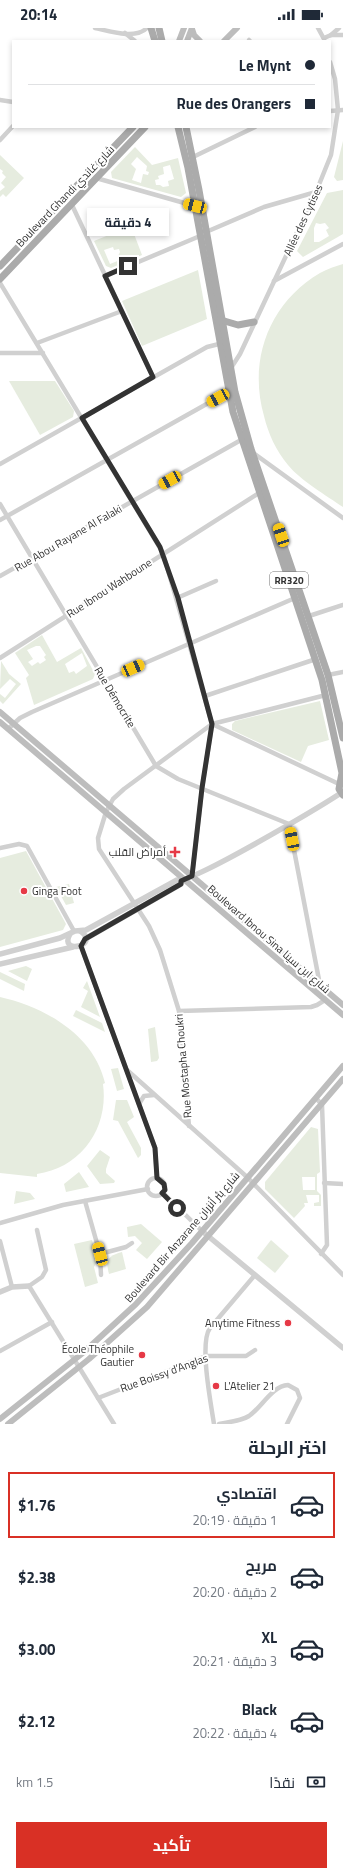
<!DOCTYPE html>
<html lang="ar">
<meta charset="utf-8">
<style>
body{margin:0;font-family:"Titillium Web",Cairo,sans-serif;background:#f2f2f3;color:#1f2937;direction:rtl;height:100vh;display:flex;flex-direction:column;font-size:15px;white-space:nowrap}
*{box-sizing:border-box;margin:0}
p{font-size:13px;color:#747a83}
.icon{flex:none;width:22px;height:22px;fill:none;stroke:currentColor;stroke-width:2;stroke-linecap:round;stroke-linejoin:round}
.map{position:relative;height:1396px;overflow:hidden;direction:ltr}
.drawer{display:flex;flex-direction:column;background:#fff;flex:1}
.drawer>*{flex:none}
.top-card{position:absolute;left:12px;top:12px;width:319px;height:88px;border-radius:0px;box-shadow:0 2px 6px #0003;direction:rtl;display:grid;align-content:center;height:88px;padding:0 16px;background:#fff}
.end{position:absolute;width:18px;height:18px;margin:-9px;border:5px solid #333;background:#fff;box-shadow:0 0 0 2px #fff}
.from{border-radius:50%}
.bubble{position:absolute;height:28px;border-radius:0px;background:#fff;box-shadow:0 2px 6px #0003;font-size:13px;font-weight:700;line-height:28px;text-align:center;direction:rtl}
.car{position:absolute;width:12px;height:24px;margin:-12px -6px;border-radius:5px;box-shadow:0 0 3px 1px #0007;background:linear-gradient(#f5c518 24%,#345 0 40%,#f5c518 0 76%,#345 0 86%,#f5c518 0)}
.top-card b{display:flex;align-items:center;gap:14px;height:38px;font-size:15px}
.top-card b+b{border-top:1px solid #e0e1e3}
.top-card i{width:10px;height:10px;background:#1f2937}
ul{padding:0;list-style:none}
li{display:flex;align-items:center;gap:12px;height:66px;margin:0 8px 6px;padding:0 8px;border:2px solid transparent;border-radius:0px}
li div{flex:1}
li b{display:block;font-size:15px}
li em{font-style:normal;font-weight:700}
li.on{border-color:#d93025}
li>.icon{width:36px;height:36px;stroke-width:1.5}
h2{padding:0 16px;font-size:18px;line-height:48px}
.pay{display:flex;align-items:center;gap:10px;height:44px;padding:0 16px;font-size:15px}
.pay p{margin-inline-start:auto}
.button{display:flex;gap:8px;margin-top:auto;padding:8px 16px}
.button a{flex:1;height:46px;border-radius:0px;background:#d93025;color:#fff;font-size:16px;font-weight:700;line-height:46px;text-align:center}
.status{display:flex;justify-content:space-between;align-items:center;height:28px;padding:0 20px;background:#fff;direction:ltr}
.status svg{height:11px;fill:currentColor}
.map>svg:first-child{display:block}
.green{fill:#e6ecdf;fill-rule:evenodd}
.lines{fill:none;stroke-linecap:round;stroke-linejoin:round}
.minor{stroke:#d0d0d0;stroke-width:4.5}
.tertiary{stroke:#d0d0d0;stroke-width:5.5}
.secondary{stroke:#bdbdbd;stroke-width:6}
.primary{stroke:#ababab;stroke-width:7}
.route{stroke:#333;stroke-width:5}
.poi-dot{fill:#e63946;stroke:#fff;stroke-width:1.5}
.labels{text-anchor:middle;stroke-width:4;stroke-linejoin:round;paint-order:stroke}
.shield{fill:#fff;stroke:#707070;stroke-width:1}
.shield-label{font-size:10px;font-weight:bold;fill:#333}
.street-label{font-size:11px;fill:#333;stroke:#fff}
.poi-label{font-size:11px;fill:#333;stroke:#fff;text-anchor:end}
</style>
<div class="status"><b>20:14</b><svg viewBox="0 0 49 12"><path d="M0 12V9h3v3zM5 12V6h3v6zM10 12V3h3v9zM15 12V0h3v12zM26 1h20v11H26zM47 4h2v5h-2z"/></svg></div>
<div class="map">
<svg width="343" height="1396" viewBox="0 0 343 1396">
<rect width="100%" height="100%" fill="#fff"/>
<g class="green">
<path d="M343,113V152L337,153L334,149Z"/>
<path d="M135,119L152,137L178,130L186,165L181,169L112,150L111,144ZM137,129L147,138L146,143L149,144L148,147L143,146L141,155L132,152L136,141L131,136ZM170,137L174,151L168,153L169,158L163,159L160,157H156L155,152L159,151L158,148L164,146L163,139Z"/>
<path d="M0,127L24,150L6,169L3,166L0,169V163L5,159L1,155L6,149L2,145L3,143L0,141Z"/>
<path d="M343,162V206L303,229L297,223L327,165ZM316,195L320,196L325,195L329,200L326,202L329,208L319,214H314V200Z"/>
<path d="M131,198L142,227L111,240L106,238L94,213ZM113,219L114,222L119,221L120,224L118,228L120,232L110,236L104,222Z"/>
<path d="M343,236V479C327,468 300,452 288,437C276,423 268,405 264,388C248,332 269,275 320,245C327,241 336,238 343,236Z"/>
<path d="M198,242L207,291L142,318L122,273Z"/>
<path d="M9,353H55L74,383L73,389L40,407Z"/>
<path d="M42,607L57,634L81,620L95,646L93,651L34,677L26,650L29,647L15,625ZM36,618H40L46,627L44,629L46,632L40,636L38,634L32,638L28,634L33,631L27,622ZM82,625L87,638L76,646L74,643L69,645L65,636Z"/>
<path d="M1,633L9,646L21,656L3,676L0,673V666L5,670L16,656L10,651L0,661Z"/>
<path d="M320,673L329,712L308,718L301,734L232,702V696L235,693Z"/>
<path d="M26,823L66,896L63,902L0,919V830Z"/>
<path d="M69,856L74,875L66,877L56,859Z"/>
<path d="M26,938L32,941L27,953L8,943Z"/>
<path d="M0,944L25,956L24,963L0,951Z"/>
<path d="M87,953L100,989L81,979L88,963L83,960Z"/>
<path d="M0,969C45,979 94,1007 105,1055L103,1056C109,1100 81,1140 37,1146V1149L0,1145Z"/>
<path d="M76,982L102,995L105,1004L73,988Z"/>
<path d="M155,999L159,1030L157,1033L151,1034L148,1001Z"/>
<path d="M118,1040L124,1061L117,1063L111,1041Z"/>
<path d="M116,1072H127L134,1089L127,1094L141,1120V1127L138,1130L118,1093L113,1092Z"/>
<path d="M311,1099L318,1101L320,1144L317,1146V1163L321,1167V1178H314V1175L319,1174V1167H306L308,1175H304L305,1178L294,1190L265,1161V1154ZM302,1149H315V1162H303Z"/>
<path d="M100,1122L110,1129L106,1141V1145L115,1153L114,1155L100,1156L87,1138Z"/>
<path d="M79,1144L89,1159L66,1164L64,1156Z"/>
<path d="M16,1163L30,1165L35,1171L14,1176Z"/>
<path d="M141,1196L162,1214L147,1231L136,1222L142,1215L135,1208L128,1209L127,1199Z"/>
<path d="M92,1212L97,1233L94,1239L98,1255L85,1259L74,1216Z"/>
<path d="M271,1212L289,1228L275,1245L257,1230Z"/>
<path d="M122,1224L126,1241L109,1246C105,1231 108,1228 122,1224Z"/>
</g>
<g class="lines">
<g class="minor">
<path d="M95,0C109,3 135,12 147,0"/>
<path d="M318,0L324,11"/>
<path d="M125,5L135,13"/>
<path d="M331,7L339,0"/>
<path d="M324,10L331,7H343"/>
<path d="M249,12L250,13"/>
<path d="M0,72L13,74"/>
<path d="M330,83L343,82"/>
<path d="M0,112L13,98"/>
<path d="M193,129L255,99"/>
<path d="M96,150L195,178"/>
<path d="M72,177L153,349"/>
<path d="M206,204L264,179L316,164"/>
<path d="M105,248L200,208"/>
<path d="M274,253L343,216"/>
<path d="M0,255L163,525L212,696L202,761L192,848"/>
<path d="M37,315L122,283"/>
<path d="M0,325H43"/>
<path d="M231,340L240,326L316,164L331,127L338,82L335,51L330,34"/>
<path d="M252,424L343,490"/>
<path d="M0,436L207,319L219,316"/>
<path d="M0,476L156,738L178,751L289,796L320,957"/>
<path d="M0,492L228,364"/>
<path d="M0,548L241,412"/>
<path d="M177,570L216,553"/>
<path d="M309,588L343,577"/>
<path d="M0,630L259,465"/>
<path d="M328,647L343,644"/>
<path d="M205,668L316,631"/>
<path d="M212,696L339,756"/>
<path d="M8,701L20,690L32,684L295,570"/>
<path d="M0,820L19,816L27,818L74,903"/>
<path d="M81,918L155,1120L157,1150"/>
<path d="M179,983L311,979L317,977L325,972"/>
<path d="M127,1042L247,1149L343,1247"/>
<path d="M316,1070L322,1077L327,1217L321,1226"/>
<path d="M139,1076L144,1068L154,1067"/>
<path d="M189,1098L179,983L160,922L149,898L99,821L98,810L106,784L113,771L124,761L212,696L326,667"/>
<circle cx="156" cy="1159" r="9"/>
<path d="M324,1155L343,1156"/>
<path d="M163,1165L202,1203"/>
<path d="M85,1173L100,1226L101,1247"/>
<path d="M0,1195L63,1177L148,1161"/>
<path d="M37,1202L46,1242L42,1249L29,1258L114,1396"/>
<path d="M0,1213L12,1259"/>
<path d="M100,1226L126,1219L132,1215"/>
<path d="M0,1323L52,1294"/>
<path d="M98,1370L206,1328H246L255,1322"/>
<path d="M214,1396C211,1376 199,1315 210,1300L255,1247"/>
<path d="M219,1396C229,1394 241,1393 249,1388C262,1379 272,1358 288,1357L297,1362L300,1370L287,1396"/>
</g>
<g class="tertiary">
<path d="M70,906C58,928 102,917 80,903"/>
<path d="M85,911L181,856V853"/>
<path d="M0,926L60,910L75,903L86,902L177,852C191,856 321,778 341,765"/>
<path d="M0,936L73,919"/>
<path d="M202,1203L343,1320"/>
<path d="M0,1264L12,1259L29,1258"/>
</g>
<g class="secondary">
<path d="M192,1L194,7L200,13"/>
<path d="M179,13L184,0"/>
<path d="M187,13L192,0"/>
<path d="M224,13L237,0"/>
<path d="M0,684L343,977"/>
<path d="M0,694L343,987"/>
<path d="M0,1391L84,1324L136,1276L192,1215L343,1038"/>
<path d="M8,1396L89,1331L147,1279L343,1051"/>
</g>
<g class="primary">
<path d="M151,0L155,13"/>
<path d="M159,0L162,13"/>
<path d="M178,99L188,140L233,384L322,652L342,745L339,761L343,767"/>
<path d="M186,99L199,162L235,364L251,421L328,647L343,710"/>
<path d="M0,238L133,99"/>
<path d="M0,251L145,99"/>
<path d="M218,293L221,292L238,297L254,294"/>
</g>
</g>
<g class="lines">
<path class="route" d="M128,238L105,248L153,349L82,390L160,519L178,570L212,696L202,760L192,848L181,853V856L85,911L81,918L155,1120L157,1150L164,1156L165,1162L162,1165L177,1180"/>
</g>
<g class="poi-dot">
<path d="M173 818h4v4h4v4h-4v4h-4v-4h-4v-4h4z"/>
<circle cx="24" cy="863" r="4"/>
<circle cx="288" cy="1295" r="4"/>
<circle cx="142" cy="1327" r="4"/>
<circle cx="216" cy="1358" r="4"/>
</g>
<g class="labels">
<rect class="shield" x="270" y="544" width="38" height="16" rx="3"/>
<g class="shield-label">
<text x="289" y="556">RR320</text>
</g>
<g class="street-label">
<text transform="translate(65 168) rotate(-46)" y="4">Boulevard Ghandi شارع غاندي</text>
<text transform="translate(303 192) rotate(-65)" y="4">Allée des Cytises</text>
<text transform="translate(68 510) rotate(-30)" y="4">Rue Abou Rayane Al Falaki</text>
<text transform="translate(109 560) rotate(-33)" y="4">Rue Ibnou Wahboune</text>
<text transform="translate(115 669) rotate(59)" y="4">Rue Démocrite</text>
<text transform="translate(269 911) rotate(41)" y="4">Boulevard Ibnou Sina شارع ابن سينا</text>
<text transform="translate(183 1038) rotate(-95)" y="4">Rue Mostapha Choukri</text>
<text transform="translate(182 1209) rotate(-49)" y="4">Boulevard Bir Anzarane شارع بئر أنزران</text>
<text transform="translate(164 1345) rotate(-20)" y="4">Rue Boissy d’Anglas</text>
</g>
<g class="poi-label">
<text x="166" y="828">أمراض القلب</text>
<text x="32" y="867" text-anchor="start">Ginga Foot</text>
<text x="280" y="1299">Anytime Fitness</text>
<text x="134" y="1325">École Théophile<tspan x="134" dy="13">Gautier</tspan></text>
<text x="224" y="1362" text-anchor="start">L'Atelier 21</text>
</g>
</g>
</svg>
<i class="end from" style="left:177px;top:1180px"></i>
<i class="end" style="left:128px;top:238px"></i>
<div class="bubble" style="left:87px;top:180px;width:82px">4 دقيقة</div>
<i class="car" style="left:195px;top:178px;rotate:285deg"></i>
<i class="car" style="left:218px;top:370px;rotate:241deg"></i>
<i class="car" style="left:170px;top:452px;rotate:241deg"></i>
<i class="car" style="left:281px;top:507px;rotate:341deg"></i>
<i class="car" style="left:133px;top:640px;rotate:66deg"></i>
<i class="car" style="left:292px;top:811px;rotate:349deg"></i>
<i class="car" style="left:100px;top:1226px;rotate:345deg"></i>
<div class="top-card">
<b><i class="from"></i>Le Mynt</b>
<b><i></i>Rue des Orangers</b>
</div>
</div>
<section class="drawer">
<h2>اختر الرحلة</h2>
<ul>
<li class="on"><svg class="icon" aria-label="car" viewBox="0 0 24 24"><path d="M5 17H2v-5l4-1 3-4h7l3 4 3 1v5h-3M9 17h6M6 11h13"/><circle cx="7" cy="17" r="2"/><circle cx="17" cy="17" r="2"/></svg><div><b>اقتصادي</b><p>1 دقيقة · 20:19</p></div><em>$1.76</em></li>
<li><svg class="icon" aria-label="car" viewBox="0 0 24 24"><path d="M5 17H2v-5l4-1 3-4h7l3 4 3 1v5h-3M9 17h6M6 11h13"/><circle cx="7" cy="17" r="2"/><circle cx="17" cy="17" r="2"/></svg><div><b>مريح</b><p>2 دقيقة · 20:20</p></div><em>$2.38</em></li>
<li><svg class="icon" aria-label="car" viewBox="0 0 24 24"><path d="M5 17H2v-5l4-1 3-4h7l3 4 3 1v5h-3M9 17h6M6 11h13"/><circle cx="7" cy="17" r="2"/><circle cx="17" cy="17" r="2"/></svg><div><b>XL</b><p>3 دقيقة · 20:21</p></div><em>$3.00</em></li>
<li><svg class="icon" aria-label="car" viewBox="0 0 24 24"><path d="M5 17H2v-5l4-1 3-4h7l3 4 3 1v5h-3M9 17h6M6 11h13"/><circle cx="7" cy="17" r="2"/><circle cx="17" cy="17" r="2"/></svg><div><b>Black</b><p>4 دقيقة · 20:22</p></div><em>$2.12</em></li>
</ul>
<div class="pay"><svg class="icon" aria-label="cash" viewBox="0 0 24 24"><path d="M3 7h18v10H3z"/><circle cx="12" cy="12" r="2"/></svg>نقدًا<p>1.5 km</p></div>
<div class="button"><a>تأكيد</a></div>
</section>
